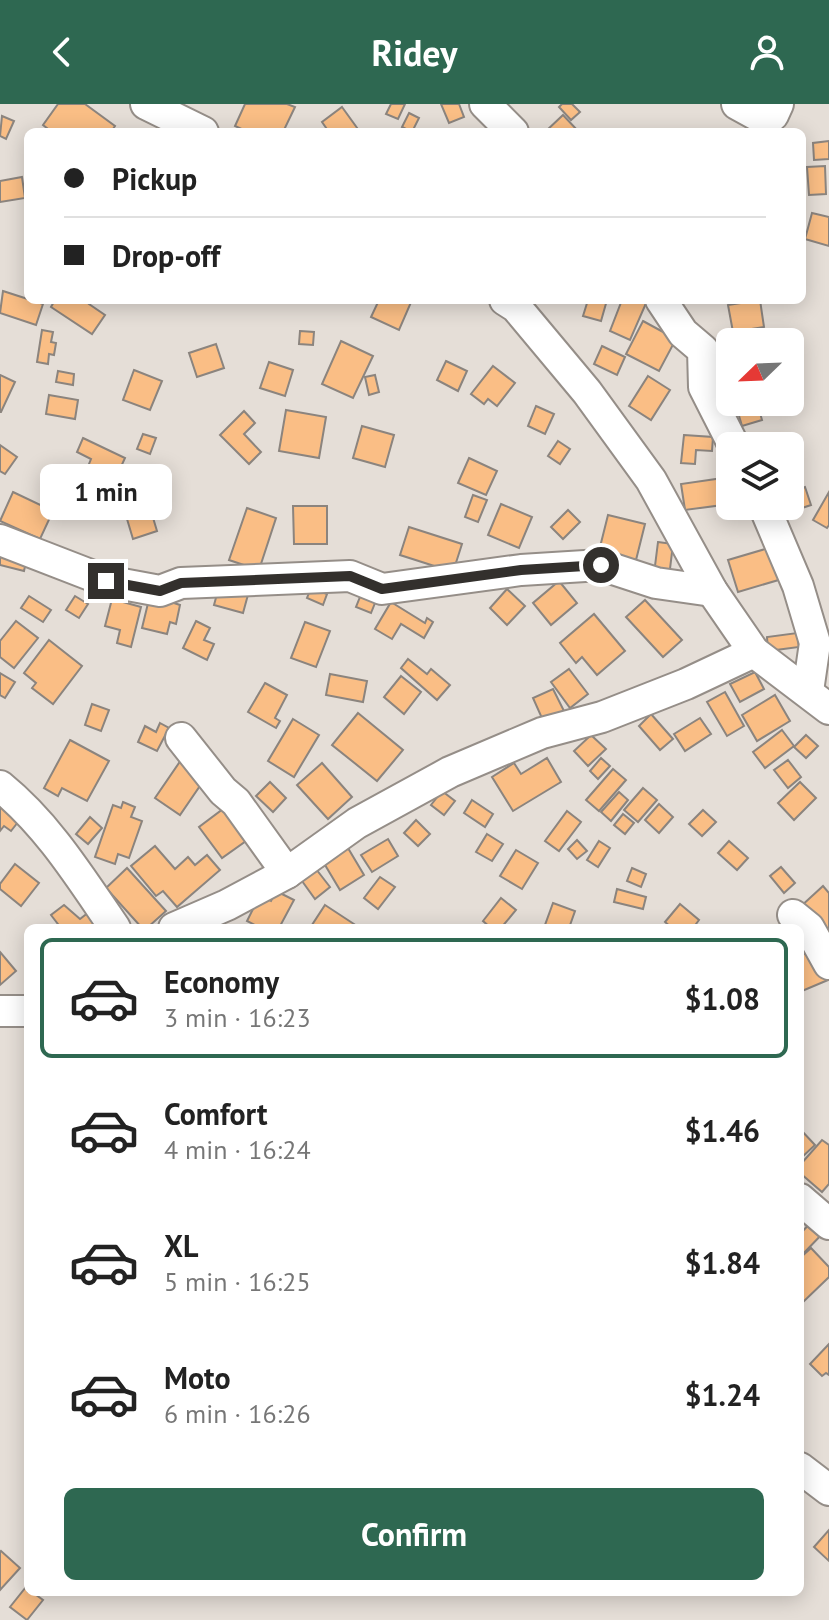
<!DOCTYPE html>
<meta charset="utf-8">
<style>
body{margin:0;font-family:"PT Sans",sans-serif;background:#f6f6f6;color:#222;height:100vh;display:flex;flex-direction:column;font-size:30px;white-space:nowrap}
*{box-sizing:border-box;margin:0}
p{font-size:26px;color:#767676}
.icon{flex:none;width:44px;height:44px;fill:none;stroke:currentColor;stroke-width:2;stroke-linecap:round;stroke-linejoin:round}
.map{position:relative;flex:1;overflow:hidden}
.details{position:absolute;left:24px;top:820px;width:780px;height:672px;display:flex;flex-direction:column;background:#fff;border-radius:12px;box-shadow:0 4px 20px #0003}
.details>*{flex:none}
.guide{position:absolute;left:24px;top:24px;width:782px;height:176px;border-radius:12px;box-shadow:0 4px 20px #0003;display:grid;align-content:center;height:176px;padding:0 40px;background:#fff}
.needle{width:52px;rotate:247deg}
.tools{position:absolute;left:716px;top:224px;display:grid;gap:16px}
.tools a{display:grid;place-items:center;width:88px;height:88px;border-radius:12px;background:#fff;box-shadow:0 4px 20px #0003;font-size:40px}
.end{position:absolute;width:36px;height:36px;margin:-18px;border:10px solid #33302d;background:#fff;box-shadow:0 0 0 4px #fff}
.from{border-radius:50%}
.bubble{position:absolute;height:56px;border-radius:12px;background:#fff;box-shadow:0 4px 20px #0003;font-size:26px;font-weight:800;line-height:56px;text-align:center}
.guide b{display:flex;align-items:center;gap:28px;height:76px;font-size:30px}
.guide b+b{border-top:2px solid #e0e0e0}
.guide i{width:20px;height:20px;background:#222}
ul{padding:14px 0 0;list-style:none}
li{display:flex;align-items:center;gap:24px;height:120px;margin:0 16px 12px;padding:0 24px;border:4px solid transparent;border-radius:12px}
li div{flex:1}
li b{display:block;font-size:30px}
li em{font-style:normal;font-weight:800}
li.on{border-color:#2e6851}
li>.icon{width:72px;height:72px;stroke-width:1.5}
.primary-button{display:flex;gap:16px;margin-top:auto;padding:16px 40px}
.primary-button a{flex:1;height:92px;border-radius:12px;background:#2e6851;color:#fff;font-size:32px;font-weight:800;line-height:92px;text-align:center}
header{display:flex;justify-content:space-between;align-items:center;height:104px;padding:0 40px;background:#2e6851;color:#fff;font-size:36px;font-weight:800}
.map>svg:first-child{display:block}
.building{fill:#fabe85;stroke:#8b847e;stroke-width:2}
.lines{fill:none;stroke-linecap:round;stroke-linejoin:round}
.minor-casing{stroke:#958e88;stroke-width:34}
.minor{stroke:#fff;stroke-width:30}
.route{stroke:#33302d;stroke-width:10}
</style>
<header><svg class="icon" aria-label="back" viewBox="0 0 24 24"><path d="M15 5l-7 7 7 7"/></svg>Ridey<svg class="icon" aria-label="person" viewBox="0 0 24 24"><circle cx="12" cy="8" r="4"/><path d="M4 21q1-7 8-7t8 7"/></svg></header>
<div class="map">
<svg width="829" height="1516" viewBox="0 0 829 1516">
<rect width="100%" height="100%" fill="#e5ded7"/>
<g class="building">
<path d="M85,0L115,22L111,28H52L43,21L58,0Z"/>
<path d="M245,0H287L295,3L283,28H248L235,22Z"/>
<path d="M391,0H405L398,15L386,10Z"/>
<path d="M441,0H459L464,13L449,19Z"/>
<path d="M562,0H572L580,8L571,16L559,3Z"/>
<path d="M342,3L360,28H329L322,18Z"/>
<path d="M409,9L419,14L412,28L402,23Z"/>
<path d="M563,11L579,28H545Z"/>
<path d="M2,12L14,17L6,35L0,32Z"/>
<path d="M829,37V55L814,56L813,39Z"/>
<path d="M825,62L826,90L809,91L807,63Z"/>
<path d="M22,73L25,94L0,98V77Z"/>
<path d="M812,109L829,113V142L805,135Z"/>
<path d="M3,187L43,200L36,221L0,209Z"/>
<path d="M55,196H92L89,200L105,211L92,230L51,203Z"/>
<path d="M379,196H412L399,226L371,213Z"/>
<path d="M588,196H607L601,217L583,212Z"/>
<path d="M622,196L647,197L630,236L610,227Z"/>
<path d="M760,196L764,223L733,228L728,201Z"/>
<path d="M643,217L676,235L659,267L626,250Z"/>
<path d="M42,226L53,228L51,238L56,239L54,251L49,250L48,260L37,258Z"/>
<path d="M300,227L314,228L313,241L299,240Z"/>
<path d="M341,237L373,252L353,294L322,280Z"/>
<path d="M216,240L224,264L197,273L189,249Z"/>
<path d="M602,242L625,253L617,271L594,260Z"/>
<path d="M446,257L467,267L458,287L437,276Z"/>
<path d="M269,258L293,266L285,292L260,284Z"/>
<path d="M493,262L515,279L497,302L488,295L484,300L471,290Z"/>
<path d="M134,266L162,277L150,306L123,296Z"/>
<path d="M58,267L74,270L73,281L56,278Z"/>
<path d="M0,271L15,278L1,308H0Z"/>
<path d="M375,271L379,288L369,291L365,273Z"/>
<path d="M648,272L670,286L651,316L629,302Z"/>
<path d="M49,291L78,296L75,315L46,310Z"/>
<path d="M735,298H757L762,316L742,322Z"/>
<path d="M536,302L554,310L545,330L528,322Z"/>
<path d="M286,306L326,313L319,354L279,347Z"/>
<path d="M244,307L255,319L244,330L261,348L249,360L220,331Z"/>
<path d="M362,322L394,331L385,363L353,354Z"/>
<path d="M143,330L156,334L150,350L137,345Z"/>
<path d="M684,331L713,333L712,347L696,346L695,360L681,359Z"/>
<path d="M83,334L125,354L114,378L87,365L91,355L77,348Z"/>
<path d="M558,337L570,345L560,360L548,352Z"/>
<path d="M0,341L17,353L5,370L0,367Z"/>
<path d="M469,354L497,367L486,391L458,379Z"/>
<path d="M730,373V400L685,406L681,380Z"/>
<path d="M805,383L811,401L799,405L793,387Z"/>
<path d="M13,388L53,407L40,435L0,417Z"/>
<path d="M829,388V421L827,424L813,416Z"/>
<path d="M473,391L487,396L478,418L465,413Z"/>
<path d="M148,397L157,427L133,435L124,405Z"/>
<path d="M501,400L532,413L519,444L488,431Z"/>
<path d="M293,402H327V440H294Z"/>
<path d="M247,404L276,414L259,466L229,456Z"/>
<path d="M568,406L580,418L563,435L551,423Z"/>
<path d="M608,411L645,420L636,456L599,447Z"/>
<path d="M409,423L462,440L453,468L400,451Z"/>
<path d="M658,438L673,440L669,473L654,470Z"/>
<path d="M772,443L782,475L738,488L728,456Z"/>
<path d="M0,448L27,454L24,467L0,461Z"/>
<path d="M559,477L577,499L551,521L533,499Z"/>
<path d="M220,479L249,487L243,509L214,501Z"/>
<path d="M311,484L327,490L323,501L307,494Z"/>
<path d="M507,485L525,502L507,521L490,504Z"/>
<path d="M362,488L377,494L371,509L356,503Z"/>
<path d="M150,491L180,501L176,520L170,518L167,530L142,524Z"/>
<path d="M29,492L51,506L43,518L21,504Z"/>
<path d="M75,492L88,500L79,514L66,506Z"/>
<path d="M112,495L141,503L131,543L117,539L120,526L105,522Z"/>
<path d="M645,496L682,536L663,553L626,513Z"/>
<path d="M391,498L425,519L427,514L433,518L424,534L401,520L392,535L375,525Z"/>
<path d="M594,510L625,547L597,571L582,553L576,559L560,539Z"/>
<path d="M16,517L38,534L14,564L0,553V537Z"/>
<path d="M196,517L210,524L204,536L214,540L207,556L183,544Z"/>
<path d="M305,518L330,527L316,563L291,554Z"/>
<path d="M797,529L799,543L768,547L767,533Z"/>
<path d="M49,536L82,562L53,600L32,584L36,579L24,569Z"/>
<path d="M408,555L427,570L431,565L450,581L437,596L401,564Z"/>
<path d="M569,565L588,590L570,604L551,578Z"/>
<path d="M755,568L764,585L740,598L730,580Z"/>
<path d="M0,569L15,578L5,594L0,591Z"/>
<path d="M330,570L367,577L363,598L326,591Z"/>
<path d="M401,572L421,588L404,610L384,593Z"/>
<path d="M265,579L287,591L275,614L280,617L276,624L248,608Z"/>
<path d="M553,585L566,611L545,621L533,594Z"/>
<path d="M725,588L744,622L727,632L707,598Z"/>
<path d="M775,591L790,617L757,637L742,611Z"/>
<path d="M92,600L109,606L101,627L85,621Z"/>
<path d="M358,609L403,646L377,677L332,641Z"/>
<path d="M651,610L673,635L660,646L639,622Z"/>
<path d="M700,614L711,630L685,647L674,630Z"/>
<path d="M293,615L319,631L294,673L268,657Z"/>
<path d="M160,619L169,624L157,647L138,638L145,622L156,628Z"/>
<path d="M782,626L794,642L765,664L753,648Z"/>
<path d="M591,631L606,645L588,662L574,647Z"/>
<path d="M806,631L818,642L806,654L794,643Z"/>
<path d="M70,636L109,657L87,697L62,684L58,692L44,684Z"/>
<path d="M547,654L561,678L513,707L492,673L514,659L521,670Z"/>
<path d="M601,654L610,662L598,675L590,667Z"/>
<path d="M181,656L206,673L180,711L155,694Z"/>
<path d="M788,656L801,673L788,684L774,666Z"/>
<path d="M322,659L352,693L328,715L297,681Z"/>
<path d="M613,665L626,676L599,707L586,696Z"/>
<path d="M270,678L286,694L273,708L256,692Z"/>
<path d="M800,678L816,694L794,716L778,699Z"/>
<path d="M643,684L657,696L638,718L624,706Z"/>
<path d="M442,687L455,697L444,711L431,701Z"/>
<path d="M619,688L628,696L611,717L601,708Z"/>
<path d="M472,696L493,710L485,723L464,709Z"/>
<path d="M3,698L22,713L11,727L4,722L0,727V702Z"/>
<path d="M123,698L135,703L131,713L142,717L129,754L118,750L115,760L95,753L113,701L121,704Z"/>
<path d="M659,700L673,713L659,729L645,716Z"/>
<path d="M223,705L246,737L222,754L199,723Z"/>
<path d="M703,706L716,718L702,732L689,720Z"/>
<path d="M567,707L581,718L559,747L545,737Z"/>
<path d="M623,710L634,719L625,730L614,721Z"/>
<path d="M90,713L102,724L88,740L76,730Z"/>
<path d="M416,716L430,730L418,742L404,729Z"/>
<path d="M487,730L503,740L492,757L476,748Z"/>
<path d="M388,735L398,752L372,768L361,751Z"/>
<path d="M577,736L587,747L577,755L568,745Z"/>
<path d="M599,737L610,744L598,763L587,756Z"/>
<path d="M729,737L748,754L737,766L718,749Z"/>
<path d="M345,739L364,771L340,786L325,761L319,765L314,757Z"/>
<path d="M155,742L175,765L188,753L195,761L207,751L220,766L177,803L163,787L156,792L131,762Z"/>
<path d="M516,746L538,759L522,785L500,772Z"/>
<path d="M15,760L39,779L21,802L0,785V780Z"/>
<path d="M781,763L795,779L784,789L770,772Z"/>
<path d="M127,764L166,807L147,824H142L106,784Z"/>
<path d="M632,764L646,770L641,783L627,777Z"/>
<path d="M316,765L330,783L315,795L302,777Z"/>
<path d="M380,773L395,783L378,805L364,794Z"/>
<path d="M823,782L829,789V832L799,804Z"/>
<path d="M617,785L646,793L643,805L614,798Z"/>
<path d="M276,787L294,796L279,824H261L247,817L260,791L271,797Z"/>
<path d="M501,794L516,806L501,824H491L483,817Z"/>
<path d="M553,799L575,807L569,824L545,821Z"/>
<path d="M680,800L699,816L693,824H672L665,818Z"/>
<path d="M64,801L80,815L93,805L100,815L89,824H61L51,811Z"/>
<path d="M325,801L357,822L356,824H310Z"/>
<path d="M814,845L828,876L802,887L800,852Z"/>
<path d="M0,848L16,867L0,881Z"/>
<path d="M800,1025L815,1041L800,1055Z"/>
<path d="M822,1036L829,1041V1080L822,1088L800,1069V1061Z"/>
<path d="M814,1115L826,1126L800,1153V1130Z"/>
<path d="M811,1144L829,1163V1173L800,1201V1154Z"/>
<path d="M829,1240V1271L826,1269L822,1272L810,1260Z"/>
<path d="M829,1426V1457L814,1443Z"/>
<path d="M1,1447L20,1464L0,1486V1448Z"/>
<path d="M26,1483L28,1488H32L43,1496L27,1516L10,1503Z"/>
</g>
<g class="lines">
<defs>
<g id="minor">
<path d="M146,0L203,28"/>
<path d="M485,0L513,28"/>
<path d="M737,0L757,11H773L778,0"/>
<path d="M505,196L516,203L587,288L651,376L712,487L754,548L829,605"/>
<path d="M661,196L683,229L703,246L704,283L734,342"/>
<path d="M764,402L798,482L815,539L808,587"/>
<path d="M0,436L106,477L160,487L181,479L350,472L382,485L521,466L601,461L656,479L712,487"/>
<path d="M181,634L223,687L236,698L287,769"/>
<path d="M0,682C48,721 80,773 115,824"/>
<path d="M793,811L809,824L829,860"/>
<path d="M174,824L227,801L287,769L357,719L450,668L542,629L602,613L686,580L754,548"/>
<path d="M0,907H28"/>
<path d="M800,1095L829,1120"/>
<path d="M800,1364L829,1386"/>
</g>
</defs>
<use href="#minor" class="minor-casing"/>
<use href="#minor" class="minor"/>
</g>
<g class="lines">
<path class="route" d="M106,477L160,487L181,479L350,472L382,485L521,466L601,461"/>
</g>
</svg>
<div class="tools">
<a><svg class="needle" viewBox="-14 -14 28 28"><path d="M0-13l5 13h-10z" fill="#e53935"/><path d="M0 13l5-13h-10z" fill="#767676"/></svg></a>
<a><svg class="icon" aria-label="layers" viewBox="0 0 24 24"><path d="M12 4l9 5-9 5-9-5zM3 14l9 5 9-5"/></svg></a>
</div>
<i class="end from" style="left:601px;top:461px"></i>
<i class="end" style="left:106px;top:477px"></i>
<div class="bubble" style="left:40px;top:360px;width:132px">1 min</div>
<div class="guide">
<b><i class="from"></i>Pickup</b>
<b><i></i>Drop-off</b>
</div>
<section class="details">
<ul>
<li class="on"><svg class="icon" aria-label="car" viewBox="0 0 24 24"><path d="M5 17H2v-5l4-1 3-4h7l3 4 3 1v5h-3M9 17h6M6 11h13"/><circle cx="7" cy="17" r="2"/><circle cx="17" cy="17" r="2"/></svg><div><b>Economy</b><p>3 min · 16:23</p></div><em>$1.08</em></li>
<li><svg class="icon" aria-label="car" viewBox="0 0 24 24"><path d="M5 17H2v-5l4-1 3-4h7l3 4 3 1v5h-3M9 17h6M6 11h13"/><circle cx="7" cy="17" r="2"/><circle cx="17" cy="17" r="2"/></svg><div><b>Comfort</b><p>4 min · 16:24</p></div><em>$1.46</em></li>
<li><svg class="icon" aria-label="car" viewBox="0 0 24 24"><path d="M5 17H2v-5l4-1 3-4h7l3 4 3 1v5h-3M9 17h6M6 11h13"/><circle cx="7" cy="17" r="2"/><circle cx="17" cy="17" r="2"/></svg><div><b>XL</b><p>5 min · 16:25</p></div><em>$1.84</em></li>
<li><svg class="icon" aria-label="car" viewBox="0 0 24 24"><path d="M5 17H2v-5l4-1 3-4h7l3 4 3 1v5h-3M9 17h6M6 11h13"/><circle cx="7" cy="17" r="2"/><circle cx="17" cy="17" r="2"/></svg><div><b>Moto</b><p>6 min · 16:26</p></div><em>$1.24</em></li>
</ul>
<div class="primary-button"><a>Confirm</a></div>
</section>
</div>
